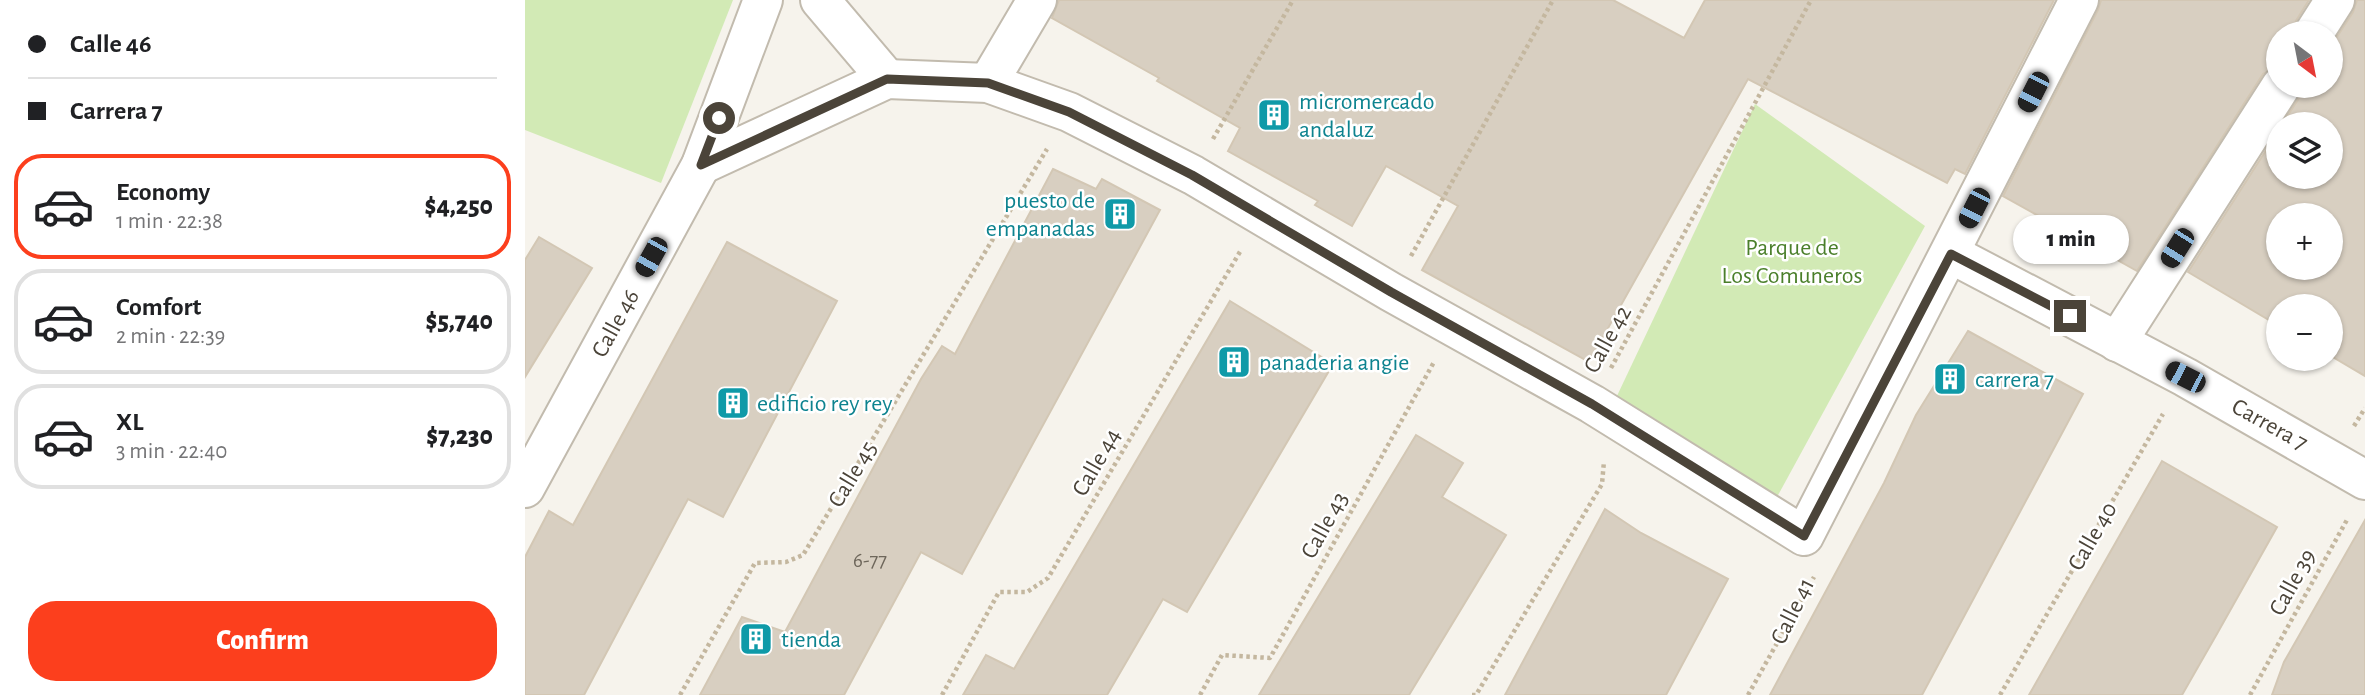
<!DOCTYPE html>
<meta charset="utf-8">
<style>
body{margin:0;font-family:"Alegreya Sans",sans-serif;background:#f6f6f6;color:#202124;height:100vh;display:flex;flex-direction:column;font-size:26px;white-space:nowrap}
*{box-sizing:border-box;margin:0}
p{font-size:23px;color:#757577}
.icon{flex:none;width:38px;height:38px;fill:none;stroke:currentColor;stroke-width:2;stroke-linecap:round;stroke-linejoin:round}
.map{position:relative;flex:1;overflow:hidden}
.panel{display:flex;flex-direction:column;background:#fff;width:525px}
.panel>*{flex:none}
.banner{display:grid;align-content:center;height:154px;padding:0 28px;background:#fff}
.needle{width:46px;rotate:148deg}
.fabs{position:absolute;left:1741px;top:21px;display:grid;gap:14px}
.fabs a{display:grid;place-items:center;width:77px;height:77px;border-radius:50%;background:#fff;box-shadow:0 2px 5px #0004;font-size:35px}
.end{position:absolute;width:32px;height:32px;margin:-16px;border:9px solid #4b4439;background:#fff;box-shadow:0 0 0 4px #fff}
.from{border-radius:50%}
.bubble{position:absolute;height:49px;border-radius:24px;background:#fff;box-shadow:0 2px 5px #0004;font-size:23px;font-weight:800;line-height:49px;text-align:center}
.car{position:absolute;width:21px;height:42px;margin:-21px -10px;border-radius:9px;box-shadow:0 0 5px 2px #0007;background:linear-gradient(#222 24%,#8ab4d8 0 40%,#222 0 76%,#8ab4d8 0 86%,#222 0)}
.banner b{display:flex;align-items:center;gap:24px;height:66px;font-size:26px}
.banner b+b{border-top:2px solid #e0e0e0}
.banner i{width:18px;height:18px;background:#202124}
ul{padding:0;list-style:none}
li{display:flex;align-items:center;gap:21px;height:105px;margin:0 14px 10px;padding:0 14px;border:4px solid #e0e0e0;border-radius:28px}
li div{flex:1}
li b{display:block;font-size:26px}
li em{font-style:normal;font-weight:800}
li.active{border-color:#fc3f1d}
li>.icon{width:63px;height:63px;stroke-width:1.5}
.action{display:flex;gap:14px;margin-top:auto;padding:14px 28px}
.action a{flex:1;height:80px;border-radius:28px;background:#fc3f1d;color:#fff;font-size:28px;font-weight:800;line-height:80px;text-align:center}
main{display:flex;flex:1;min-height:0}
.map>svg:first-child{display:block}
.green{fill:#d2eab5}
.building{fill:#d8cfc1;stroke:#d3c7b4;stroke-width:2;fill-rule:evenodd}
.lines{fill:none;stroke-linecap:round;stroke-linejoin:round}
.street-casing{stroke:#c2bbae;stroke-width:42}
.path{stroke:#c4b79f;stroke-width:4.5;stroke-dasharray:3.5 3.5;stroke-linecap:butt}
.street{stroke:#fff;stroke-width:38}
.route{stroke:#4b4439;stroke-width:9}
.labels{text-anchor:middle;stroke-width:5;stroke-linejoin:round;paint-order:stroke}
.number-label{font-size:21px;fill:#6e675b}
.culture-label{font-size:24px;fill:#0d838f;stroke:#fff;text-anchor:start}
.park-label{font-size:24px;fill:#4a7f2a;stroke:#fff}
.street-label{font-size:24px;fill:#4b4439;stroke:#fff}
</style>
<main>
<section class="panel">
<div class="banner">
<b><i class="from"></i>Calle 46</b>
<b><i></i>Carrera 7</b>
</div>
<ul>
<li class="active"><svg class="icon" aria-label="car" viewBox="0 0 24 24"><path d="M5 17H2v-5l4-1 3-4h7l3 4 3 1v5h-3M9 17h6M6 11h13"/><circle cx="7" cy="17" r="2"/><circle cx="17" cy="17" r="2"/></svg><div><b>Economy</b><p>1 min · 22:38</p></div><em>$4,250</em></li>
<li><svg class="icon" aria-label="car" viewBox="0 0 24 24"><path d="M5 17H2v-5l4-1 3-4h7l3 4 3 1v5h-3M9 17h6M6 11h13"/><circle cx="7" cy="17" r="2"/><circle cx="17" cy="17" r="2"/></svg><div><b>Comfort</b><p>2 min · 22:39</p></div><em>$5,740</em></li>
<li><svg class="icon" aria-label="car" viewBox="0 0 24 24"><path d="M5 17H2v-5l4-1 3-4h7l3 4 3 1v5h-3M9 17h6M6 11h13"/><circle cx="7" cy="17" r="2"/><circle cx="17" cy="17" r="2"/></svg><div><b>XL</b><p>3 min · 22:40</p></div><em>$7,230</em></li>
</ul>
<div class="action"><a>Confirm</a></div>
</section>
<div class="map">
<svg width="1840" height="695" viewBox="0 0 1840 695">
<rect width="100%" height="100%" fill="#f6f3ec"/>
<g class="green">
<path d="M0,0H208L136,183L0,130Z"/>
<path d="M1230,104L1400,226L1252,497L1091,398Z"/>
</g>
<g class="building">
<path d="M534,0H1088L1159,38L1180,0H1529L1440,174L1430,169L1422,183L1223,79L1064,362L897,270L933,206L861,166L827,226L790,205L793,201L703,151L715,128L632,81L634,78L527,18Z"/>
<path d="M1576,0H1784L1771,21L1767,33H1754V65L1738,74L1612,271L1478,196L1573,10Z"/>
<path d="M1832,0H1840V376L1806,356V306H1754V326L1663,272L1754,130V177H1806V124H1757L1774,98L1778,86H1806V46L1828,12ZM1754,215H1806V268H1754Z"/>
<path d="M528,169L571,189L577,179L635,210L437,574L396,552L319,695H175L217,617L260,632L396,379L417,346L430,354Z"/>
<path d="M14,237L67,268L0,377V260Z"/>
<path d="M202,242L312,301L198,517L163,499L59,695H0V557L24,511L48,525Z"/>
<path d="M705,301L808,364L662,612L638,599L582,695H438L461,655L489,669Z"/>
<path d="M1443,331L1558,394L1397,695H1245L1359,483L1391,415Z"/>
<path d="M891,435L938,463L917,497L981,535L884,695H734Z"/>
<path d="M1637,461L1752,527L1693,632L1657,695H1504Z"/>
<path d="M1080,509L1116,533L1203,579L1141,695H980Z"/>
<path d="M1840,520V695H1747L1759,662Z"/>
</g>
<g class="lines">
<defs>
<g id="street">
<path d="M295,0L362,79"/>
<path d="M1789,33L1810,0"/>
<path d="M463,83L512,0"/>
<path d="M176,165L362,79L463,83L544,112L668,175L866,292L1067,404L1279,536L1554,0"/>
<path d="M1426,254L1660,377L1840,480"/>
<path d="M1592,342L1756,86"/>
<path d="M0,488L176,165L238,0"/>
</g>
</defs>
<use href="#street" class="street-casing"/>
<g class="path">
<path d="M688,139L768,0"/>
<path d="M886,256L1028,0"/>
<path d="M1086,368L1286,0"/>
<path d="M1829,426L1840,408"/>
<path d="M155,695L230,563L261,562L278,555L522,149"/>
<path d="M417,695L474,592H502L523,578L716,250"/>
<path d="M675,695L697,655L745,658L909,362"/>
<path d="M947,695H951L1077,484L1079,461"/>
<path d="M1223,695L1289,577"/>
<path d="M1475,695L1638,414"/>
<path d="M1725,695L1823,518"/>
</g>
<use href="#street" class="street"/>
</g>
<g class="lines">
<path class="route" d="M194,118L176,165L362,79L463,83L544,112L667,175L866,292L1067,404L1279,536L1426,254L1545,316"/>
</g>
<defs>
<symbol id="building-square" viewBox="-11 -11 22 22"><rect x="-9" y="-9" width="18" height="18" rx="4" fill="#0f9aa8" stroke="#fff"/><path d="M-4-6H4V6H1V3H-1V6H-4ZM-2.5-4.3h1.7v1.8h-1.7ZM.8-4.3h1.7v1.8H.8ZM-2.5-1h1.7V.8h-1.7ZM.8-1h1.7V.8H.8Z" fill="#fff"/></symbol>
</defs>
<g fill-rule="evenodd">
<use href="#building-square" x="730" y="96" width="38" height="38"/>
<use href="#building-square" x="576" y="195" width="38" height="38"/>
<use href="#building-square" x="690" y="343" width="38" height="38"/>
<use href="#building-square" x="1406" y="360" width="38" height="38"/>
<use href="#building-square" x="189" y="384" width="38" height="38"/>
<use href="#building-square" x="212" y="620" width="38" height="38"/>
</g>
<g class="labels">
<g class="number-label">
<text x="345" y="567">6-77</text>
</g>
<g class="culture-label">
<text x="774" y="109">micromercado<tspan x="774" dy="28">andaluz</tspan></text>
<text x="570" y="208" text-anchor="end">puesto de<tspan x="570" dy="28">empanadas</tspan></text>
<text x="734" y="370">panaderia angie</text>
<text x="1450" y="387">carrera 7</text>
<text x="232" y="411">edificio rey rey</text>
<text x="256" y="647">tienda</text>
</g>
<g class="park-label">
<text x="1267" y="255">Parque de<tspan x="1267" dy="28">Los Comuneros</tspan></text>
</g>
<g class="street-label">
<text transform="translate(90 323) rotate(-61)" y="8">Calle 46</text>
<text transform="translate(1082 339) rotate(-61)" y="8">Calle 42</text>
<text transform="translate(1745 424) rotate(29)" y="8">Carrera 7</text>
<text transform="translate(571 462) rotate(-60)" y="8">Calle 44</text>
<text transform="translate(327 474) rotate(-59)" y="8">Calle 45</text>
<text transform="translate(799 525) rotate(-61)" y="8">Calle 43</text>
<text transform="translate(1567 536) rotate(-60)" y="8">Calle 40</text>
<text transform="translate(1767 582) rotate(-61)" y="8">Calle 39</text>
<text transform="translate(1267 611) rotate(-64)" y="8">Calle 41</text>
</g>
</g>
</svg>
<div class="fabs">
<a><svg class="needle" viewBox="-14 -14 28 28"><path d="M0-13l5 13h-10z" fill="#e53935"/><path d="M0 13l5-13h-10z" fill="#757577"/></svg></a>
<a><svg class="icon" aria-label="layers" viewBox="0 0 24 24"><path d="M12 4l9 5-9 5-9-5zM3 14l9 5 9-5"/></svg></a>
<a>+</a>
<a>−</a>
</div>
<i class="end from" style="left:194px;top:118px"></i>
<i class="end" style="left:1545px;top:316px"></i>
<div class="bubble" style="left:1488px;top:215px;width:116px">1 min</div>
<i class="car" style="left:1508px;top:92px;rotate:207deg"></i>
<i class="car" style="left:1449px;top:208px;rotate:207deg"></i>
<i class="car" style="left:1652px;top:248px;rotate:212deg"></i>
<i class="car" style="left:126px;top:257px;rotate:209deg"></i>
<i class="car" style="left:1660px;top:377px;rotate:297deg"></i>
</div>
</main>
